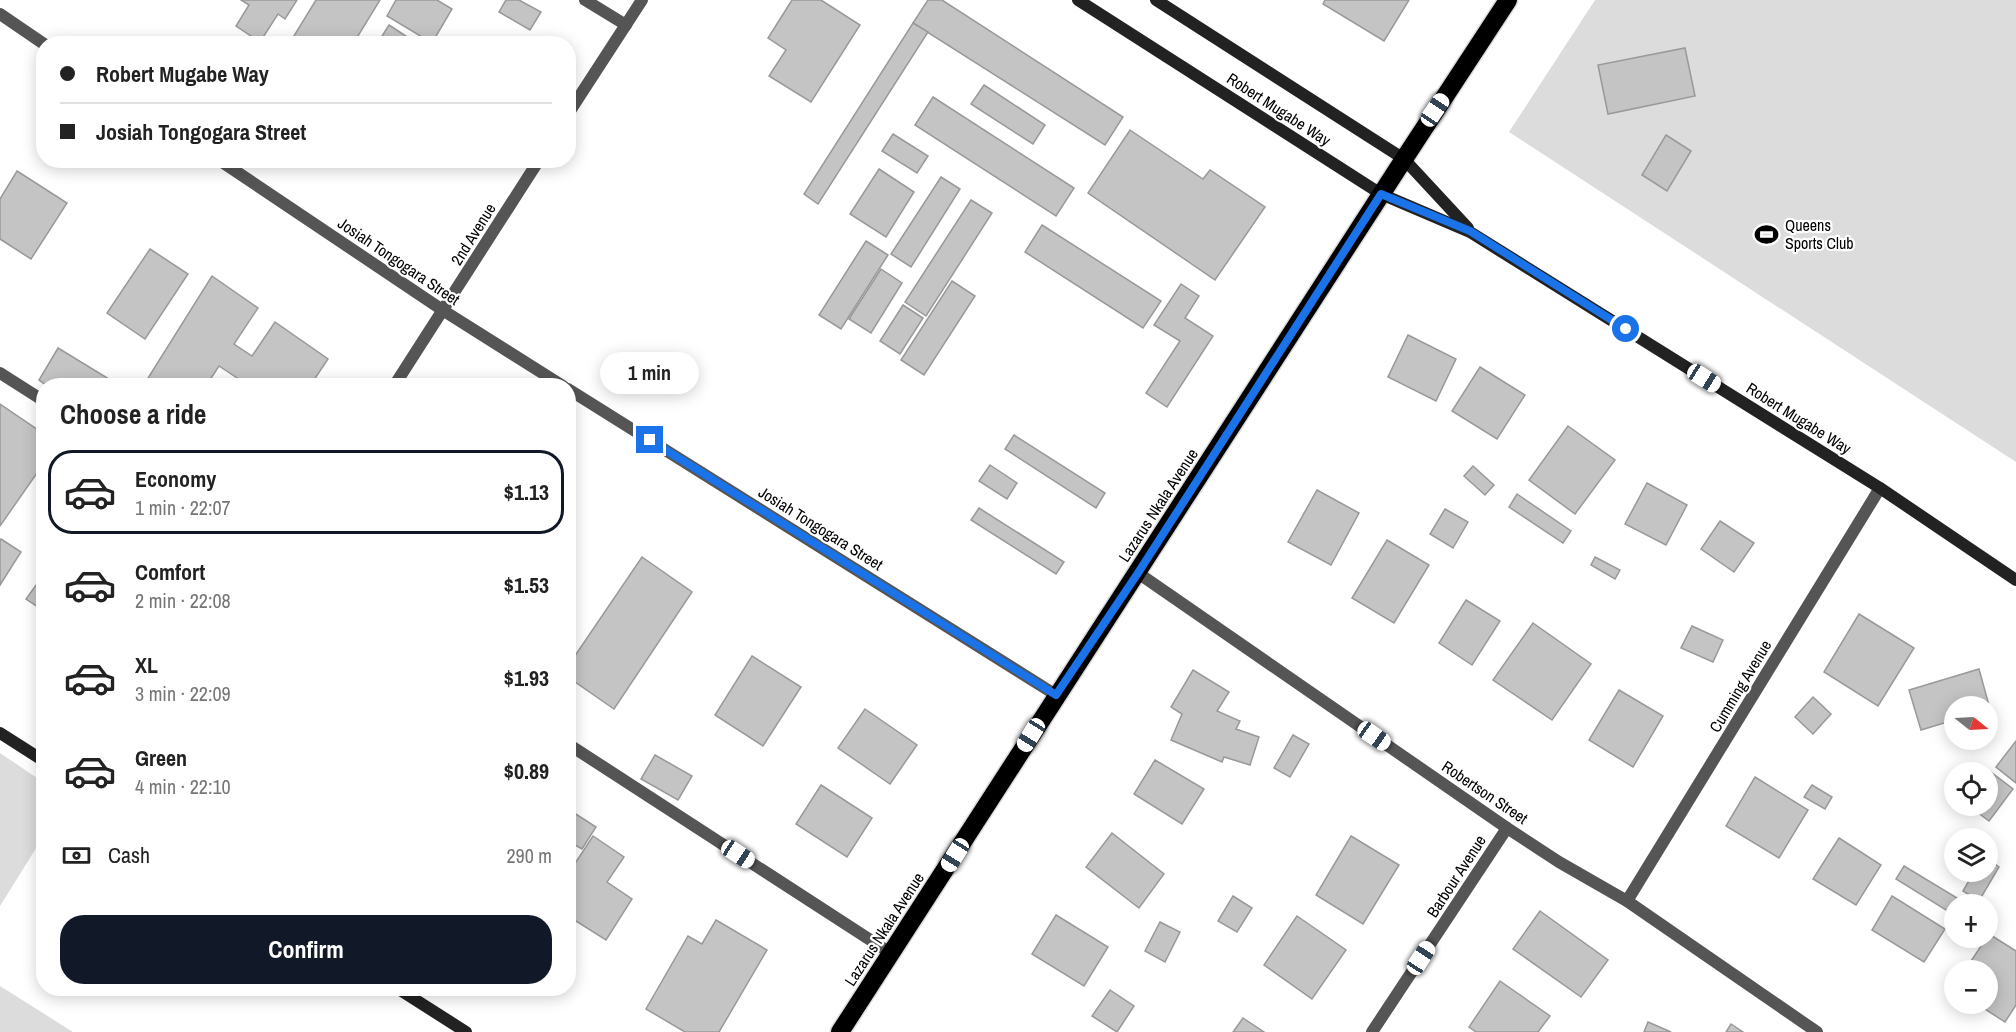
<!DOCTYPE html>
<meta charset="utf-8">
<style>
body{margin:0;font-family:"Archivo Narrow",sans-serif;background:#f2f2f2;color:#222;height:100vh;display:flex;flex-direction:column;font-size:22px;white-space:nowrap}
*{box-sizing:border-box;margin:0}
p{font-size:20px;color:#767676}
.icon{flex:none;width:33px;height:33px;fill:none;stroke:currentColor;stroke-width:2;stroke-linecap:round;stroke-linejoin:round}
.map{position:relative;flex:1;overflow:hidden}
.panel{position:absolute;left:36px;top:378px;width:540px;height:618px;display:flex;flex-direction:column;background:#fff;border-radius:24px;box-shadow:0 3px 15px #0003}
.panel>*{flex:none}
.hud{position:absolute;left:36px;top:36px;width:540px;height:132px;border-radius:24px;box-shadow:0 3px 15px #0003;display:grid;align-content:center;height:132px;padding:0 24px;background:#fff}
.needle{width:39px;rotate:108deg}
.buttons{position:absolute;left:1944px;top:696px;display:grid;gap:12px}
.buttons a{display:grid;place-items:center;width:54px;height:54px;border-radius:50%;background:#fff;box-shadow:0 3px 15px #0003;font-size:30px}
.end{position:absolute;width:27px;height:27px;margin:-14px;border:8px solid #1a73e8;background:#fff;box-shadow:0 0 0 3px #fff}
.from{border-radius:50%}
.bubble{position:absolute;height:42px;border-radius:21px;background:#fff;box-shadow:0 3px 15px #0003;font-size:20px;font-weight:800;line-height:42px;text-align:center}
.car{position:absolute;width:18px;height:36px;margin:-18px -9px;border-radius:8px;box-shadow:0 0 4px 2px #0007;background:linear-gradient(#fff 24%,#345 0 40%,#fff 0 76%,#345 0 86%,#fff 0)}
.hud b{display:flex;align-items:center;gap:21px;height:57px;font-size:22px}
.hud b+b{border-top:2px solid #e0e0e0}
.hud i{width:15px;height:15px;background:#222}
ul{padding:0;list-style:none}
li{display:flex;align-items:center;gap:18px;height:84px;margin:0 12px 9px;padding:0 12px;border:3px solid transparent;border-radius:24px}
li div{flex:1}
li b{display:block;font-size:22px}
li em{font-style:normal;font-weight:800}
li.selected{border-color:#111827}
li>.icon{width:54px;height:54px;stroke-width:1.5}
h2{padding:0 24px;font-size:27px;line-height:72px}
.pay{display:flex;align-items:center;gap:15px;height:66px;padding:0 24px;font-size:22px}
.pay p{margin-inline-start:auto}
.button{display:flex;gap:12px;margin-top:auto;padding:12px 24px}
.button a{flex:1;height:69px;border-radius:24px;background:#111827;color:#fff;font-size:24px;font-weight:800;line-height:69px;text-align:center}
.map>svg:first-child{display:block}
.green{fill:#dcdcdc}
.building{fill:#c4c4c4;stroke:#999;stroke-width:1.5}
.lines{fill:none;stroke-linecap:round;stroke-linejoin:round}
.highway-casing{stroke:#dbdbdb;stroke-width:21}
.lane{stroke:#555;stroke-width:12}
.street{stroke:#555;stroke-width:12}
.secondary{stroke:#222;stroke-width:12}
.highway{stroke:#000;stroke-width:18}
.route{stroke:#1a73e8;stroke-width:8}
.labels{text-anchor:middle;stroke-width:4.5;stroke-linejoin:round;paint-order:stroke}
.street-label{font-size:16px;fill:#000;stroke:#fff}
.poi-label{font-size:16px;fill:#000;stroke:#fff;text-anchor:start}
</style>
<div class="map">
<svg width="2016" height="1032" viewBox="0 0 2016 1032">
<rect width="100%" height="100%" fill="#fff"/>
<g class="green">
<path d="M1595,0H2016V462L1509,132Z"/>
<path d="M0,753L43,782V837L0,906Z"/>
<path d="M0,986L73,1032H0Z"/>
</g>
<g class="building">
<path d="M241,0H297L285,19L278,14L260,42L236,26L249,5Z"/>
<path d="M316,0H380L353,44H289Z"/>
<path d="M396,0H437L452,9L432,43L387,16Z"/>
<path d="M506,0H519L541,12L530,30L499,12Z"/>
<path d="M792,0H821L860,25L811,102L769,76L786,50L768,38Z"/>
<path d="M928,0H942L1123,117L1105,145L913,23Z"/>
<path d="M1325,0H1409L1384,41L1323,4Z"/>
<path d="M913,23L928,32L818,204L804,194Z"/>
<path d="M389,25L418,44H377Z"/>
<path d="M1685,48L1695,96L1608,114L1598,65Z"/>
<path d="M984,85L1045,125L1033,144L971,104Z"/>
<path d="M933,97L1074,188L1056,216L915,125Z"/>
<path d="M1130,130L1203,179L1210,170L1265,207L1215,280L1088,193Z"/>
<path d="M893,134L928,156L917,173L882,151Z"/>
<path d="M1666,135L1691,151L1667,191L1642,175Z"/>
<path d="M879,169L914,192L886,237L850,214Z"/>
<path d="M17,171L67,203L31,259L0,239V199Z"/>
<path d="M941,177L960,189L911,267L891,254Z"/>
<path d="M971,200L992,213L926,316L905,302Z"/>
<path d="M1042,225L1161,301L1143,328L1025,252Z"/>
<path d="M866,241L888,255L841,329L819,315Z"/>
<path d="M150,249L188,274L145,339L107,313Z"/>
<path d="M881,269L902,283L871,333L849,319Z"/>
<path d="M212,276L258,308L234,344L252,356L275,322L328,359L310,386H232L237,378L219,366L206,386H143Z"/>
<path d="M952,281L975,296L924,375L901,360Z"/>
<path d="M1181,284L1199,296L1185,318L1213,336L1167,407L1146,393L1180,341L1154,325Z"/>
<path d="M903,305L923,318L900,354L880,341Z"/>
<path d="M1408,335L1456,359L1436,401L1388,377Z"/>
<path d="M58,348L109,379L105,386H47L39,380Z"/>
<path d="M1480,367L1525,395L1497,439L1452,411Z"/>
<path d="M0,404L44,434V463L0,526Z"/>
<path d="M1568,426L1615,460L1575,514L1529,480Z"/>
<path d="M1014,435L1105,493L1096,508L1005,449Z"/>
<path d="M990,465L1017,483L1007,499L979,481Z"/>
<path d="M1473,466L1494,485L1485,495L1464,476Z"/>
<path d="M1647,483L1687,505L1666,545L1625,524Z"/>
<path d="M1317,490L1359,513L1331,565L1288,542Z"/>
<path d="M1517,494L1571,531L1563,543L1509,507Z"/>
<path d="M979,508L1064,562L1056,574L971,520Z"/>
<path d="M1445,509L1468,522L1453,548L1430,534Z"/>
<path d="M1720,521L1754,543L1734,572L1701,549Z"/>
<path d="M1,539L21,552L0,585V541Z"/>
<path d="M1387,540L1429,565L1394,623L1352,598Z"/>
<path d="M642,557L692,592L614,709L568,677V666Z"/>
<path d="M1595,557L1620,570L1615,579L1591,565Z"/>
<path d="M44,574V611L26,599Z"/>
<path d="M1466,600L1500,621L1472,665L1439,643Z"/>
<path d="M1859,614L1914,648L1878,706L1824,672Z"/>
<path d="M1533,623L1591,664L1552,720L1493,680Z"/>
<path d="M1692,626L1723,640L1713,662L1681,648Z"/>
<path d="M752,656L801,687L763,746L715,715Z"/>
<path d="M1979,669L1990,709L1988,710V706H1954V720L1921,730L1909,690Z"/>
<path d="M1193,670L1229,692L1217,711L1240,721L1236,729L1259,737L1250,765L1224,757L1222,762L1171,740L1182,714L1171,707Z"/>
<path d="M1619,690L1663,716L1633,767L1589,740Z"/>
<path d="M1813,697L1831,714L1813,734L1795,717Z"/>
<path d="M865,709L917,745L890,784L838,748Z"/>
<path d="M1293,735L1309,744L1290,777L1274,768Z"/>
<path d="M2016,741V783L1996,767Z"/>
<path d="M655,755L692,776L678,800L641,779Z"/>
<path d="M1155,760L1204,789L1182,824L1134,794Z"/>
<path d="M1983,766L2013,789L1989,821L1969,806H1988V772H1978Z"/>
<path d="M1755,777L1808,810L1779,858L1726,826Z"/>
<path d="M821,785L872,818L847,857L796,824Z"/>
<path d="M1812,785L1832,797L1825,809L1804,797Z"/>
<path d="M568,809L596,827L582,849L568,841Z"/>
<path d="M1112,833L1164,874L1139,908L1086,867Z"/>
<path d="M593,836L624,857L607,882L632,899L606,940L568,916V862L574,865Z"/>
<path d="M1351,836L1399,865L1363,924L1316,895Z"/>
<path d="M1839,838L1881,865L1856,905L1813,879Z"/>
<path d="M1988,859L1999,867L1979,901L1963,891L1974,872H1988Z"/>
<path d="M1904,866L1967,904H1954V915L1896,879Z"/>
<path d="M1233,896L1252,908L1237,932L1218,921Z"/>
<path d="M1892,896L1945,929L1924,962L1872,930Z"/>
<path d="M1540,911L1608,960L1581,997L1513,949Z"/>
<path d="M1056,915L1108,947L1084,986L1032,954Z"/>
<path d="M1297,916L1346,950L1312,999L1264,965Z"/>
<path d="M716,920L767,950L719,1032H685L646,1009L688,936L702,944Z"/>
<path d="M1160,922L1180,932L1165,962L1145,951Z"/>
<path d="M1989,934L2016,951V1005L2005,1022L1977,1004H1988V970H1965Z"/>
<path d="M1500,981L1550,1016L1538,1032H1476L1469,1027Z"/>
<path d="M1110,990L1134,1006L1117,1032L1092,1016Z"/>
<path d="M1243,1018L1264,1032H1233Z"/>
<path d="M1648,1022L1671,1032H1644Z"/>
<path d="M1731,1024L1743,1032H1726Z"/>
</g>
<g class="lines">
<defs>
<path id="highway" d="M840,1032L1404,159L1508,0"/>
</defs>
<use href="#highway" class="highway-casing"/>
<g class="lane">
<path d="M585,0L626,25"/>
<path d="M0,373L44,401"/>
<path d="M568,744L892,954"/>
</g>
<g class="street">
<path d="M0,14L44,44"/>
<path d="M568,114L642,0"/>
<path d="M219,160L444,311L563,386"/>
<path d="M394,386L539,160"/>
<path d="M568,389L1056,695"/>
<path d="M1138,573L1507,828L1559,862L1627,901L1817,1032"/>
<path d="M1627,901L1880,488"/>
<path d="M1372,1032L1507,828"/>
</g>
<g class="secondary">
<path d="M1078,0L1381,194L1470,232L1880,488L2016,580"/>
<path d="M1156,0L1404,159L1468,228"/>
<path d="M0,733L44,761"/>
<path d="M397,988L466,1032"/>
</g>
<use href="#highway" class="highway"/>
</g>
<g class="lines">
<path class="route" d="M650,440L1056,695L1138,573L1381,194L1470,231L1626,329"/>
</g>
<defs>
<symbol id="stadium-bare" viewBox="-9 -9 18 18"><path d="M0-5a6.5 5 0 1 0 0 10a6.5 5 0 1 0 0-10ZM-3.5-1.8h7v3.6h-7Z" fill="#000" stroke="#fff" stroke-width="2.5" paint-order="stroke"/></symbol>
</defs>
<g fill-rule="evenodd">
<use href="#stadium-bare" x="1750" y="218" width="33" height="33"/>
</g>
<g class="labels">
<g class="street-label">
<text transform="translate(1279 109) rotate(33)" y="6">Robert Mugabe Way</text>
<text transform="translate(473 234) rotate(-58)" y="6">2nd Avenue</text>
<text transform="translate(399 261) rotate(34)" y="6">Josiah Tongogara Street</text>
<text transform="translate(1799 418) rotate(32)" y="6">Robert Mugabe Way</text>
<text transform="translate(1158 505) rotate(-57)" y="6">Lazarus Nkala Avenue</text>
<text transform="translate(821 528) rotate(32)" y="6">Josiah Tongogara Street</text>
<text transform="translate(1740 686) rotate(-59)" y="6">Cumming Avenue</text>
<text transform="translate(1485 792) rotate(34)" y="6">Robertson Street</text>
<text transform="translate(1456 876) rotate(-57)" y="6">Barbour Avenue</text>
<text transform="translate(884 929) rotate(-57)" y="6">Lazarus Nkala Avenue</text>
</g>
<g class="poi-label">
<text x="1785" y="231">Queens<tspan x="1785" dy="18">Sports Club</tspan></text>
</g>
</g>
</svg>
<div class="buttons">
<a><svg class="needle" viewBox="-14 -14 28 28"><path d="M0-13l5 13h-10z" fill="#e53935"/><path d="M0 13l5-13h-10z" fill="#767676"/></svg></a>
<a><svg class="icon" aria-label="locate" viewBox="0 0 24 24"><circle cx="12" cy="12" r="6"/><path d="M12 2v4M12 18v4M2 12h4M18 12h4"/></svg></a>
<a><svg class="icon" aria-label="layers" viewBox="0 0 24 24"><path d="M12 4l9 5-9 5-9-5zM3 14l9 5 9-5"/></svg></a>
<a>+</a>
<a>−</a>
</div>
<i class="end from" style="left:1626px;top:329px"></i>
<i class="end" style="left:650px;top:440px"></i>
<div class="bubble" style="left:600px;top:352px;width:99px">1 min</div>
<i class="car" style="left:1435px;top:110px;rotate:34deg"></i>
<i class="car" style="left:1704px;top:378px;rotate:122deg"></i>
<i class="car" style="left:1031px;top:735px;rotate:212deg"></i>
<i class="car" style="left:1374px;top:736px;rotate:125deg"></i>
<i class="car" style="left:738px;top:854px;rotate:123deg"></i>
<i class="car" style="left:955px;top:855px;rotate:212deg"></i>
<i class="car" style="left:1421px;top:958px;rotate:33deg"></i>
<div class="hud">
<b><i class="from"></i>Robert Mugabe Way</b>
<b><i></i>Josiah Tongogara Street</b>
</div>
<section class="panel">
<h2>Choose a ride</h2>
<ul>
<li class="selected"><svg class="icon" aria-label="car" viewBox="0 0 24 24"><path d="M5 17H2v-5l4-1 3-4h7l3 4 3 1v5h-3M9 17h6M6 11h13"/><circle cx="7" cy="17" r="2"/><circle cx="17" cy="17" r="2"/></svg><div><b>Economy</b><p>1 min · 22:07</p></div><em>$1.13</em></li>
<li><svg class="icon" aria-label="car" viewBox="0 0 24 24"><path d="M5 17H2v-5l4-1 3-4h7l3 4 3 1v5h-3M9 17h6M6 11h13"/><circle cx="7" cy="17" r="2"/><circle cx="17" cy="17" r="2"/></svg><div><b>Comfort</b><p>2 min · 22:08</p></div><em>$1.53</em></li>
<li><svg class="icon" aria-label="car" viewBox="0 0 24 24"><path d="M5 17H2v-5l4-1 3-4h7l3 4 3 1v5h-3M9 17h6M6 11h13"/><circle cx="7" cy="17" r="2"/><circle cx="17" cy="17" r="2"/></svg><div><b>XL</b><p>3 min · 22:09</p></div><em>$1.93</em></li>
<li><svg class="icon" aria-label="car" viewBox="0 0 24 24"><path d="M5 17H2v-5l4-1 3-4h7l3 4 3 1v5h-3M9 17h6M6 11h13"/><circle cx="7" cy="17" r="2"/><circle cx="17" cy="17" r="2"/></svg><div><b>Green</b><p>4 min · 22:10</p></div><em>$0.89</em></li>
</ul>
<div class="pay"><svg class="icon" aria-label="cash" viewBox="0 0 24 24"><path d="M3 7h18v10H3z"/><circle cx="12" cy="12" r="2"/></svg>Cash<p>290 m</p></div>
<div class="button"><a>Confirm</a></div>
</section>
</div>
